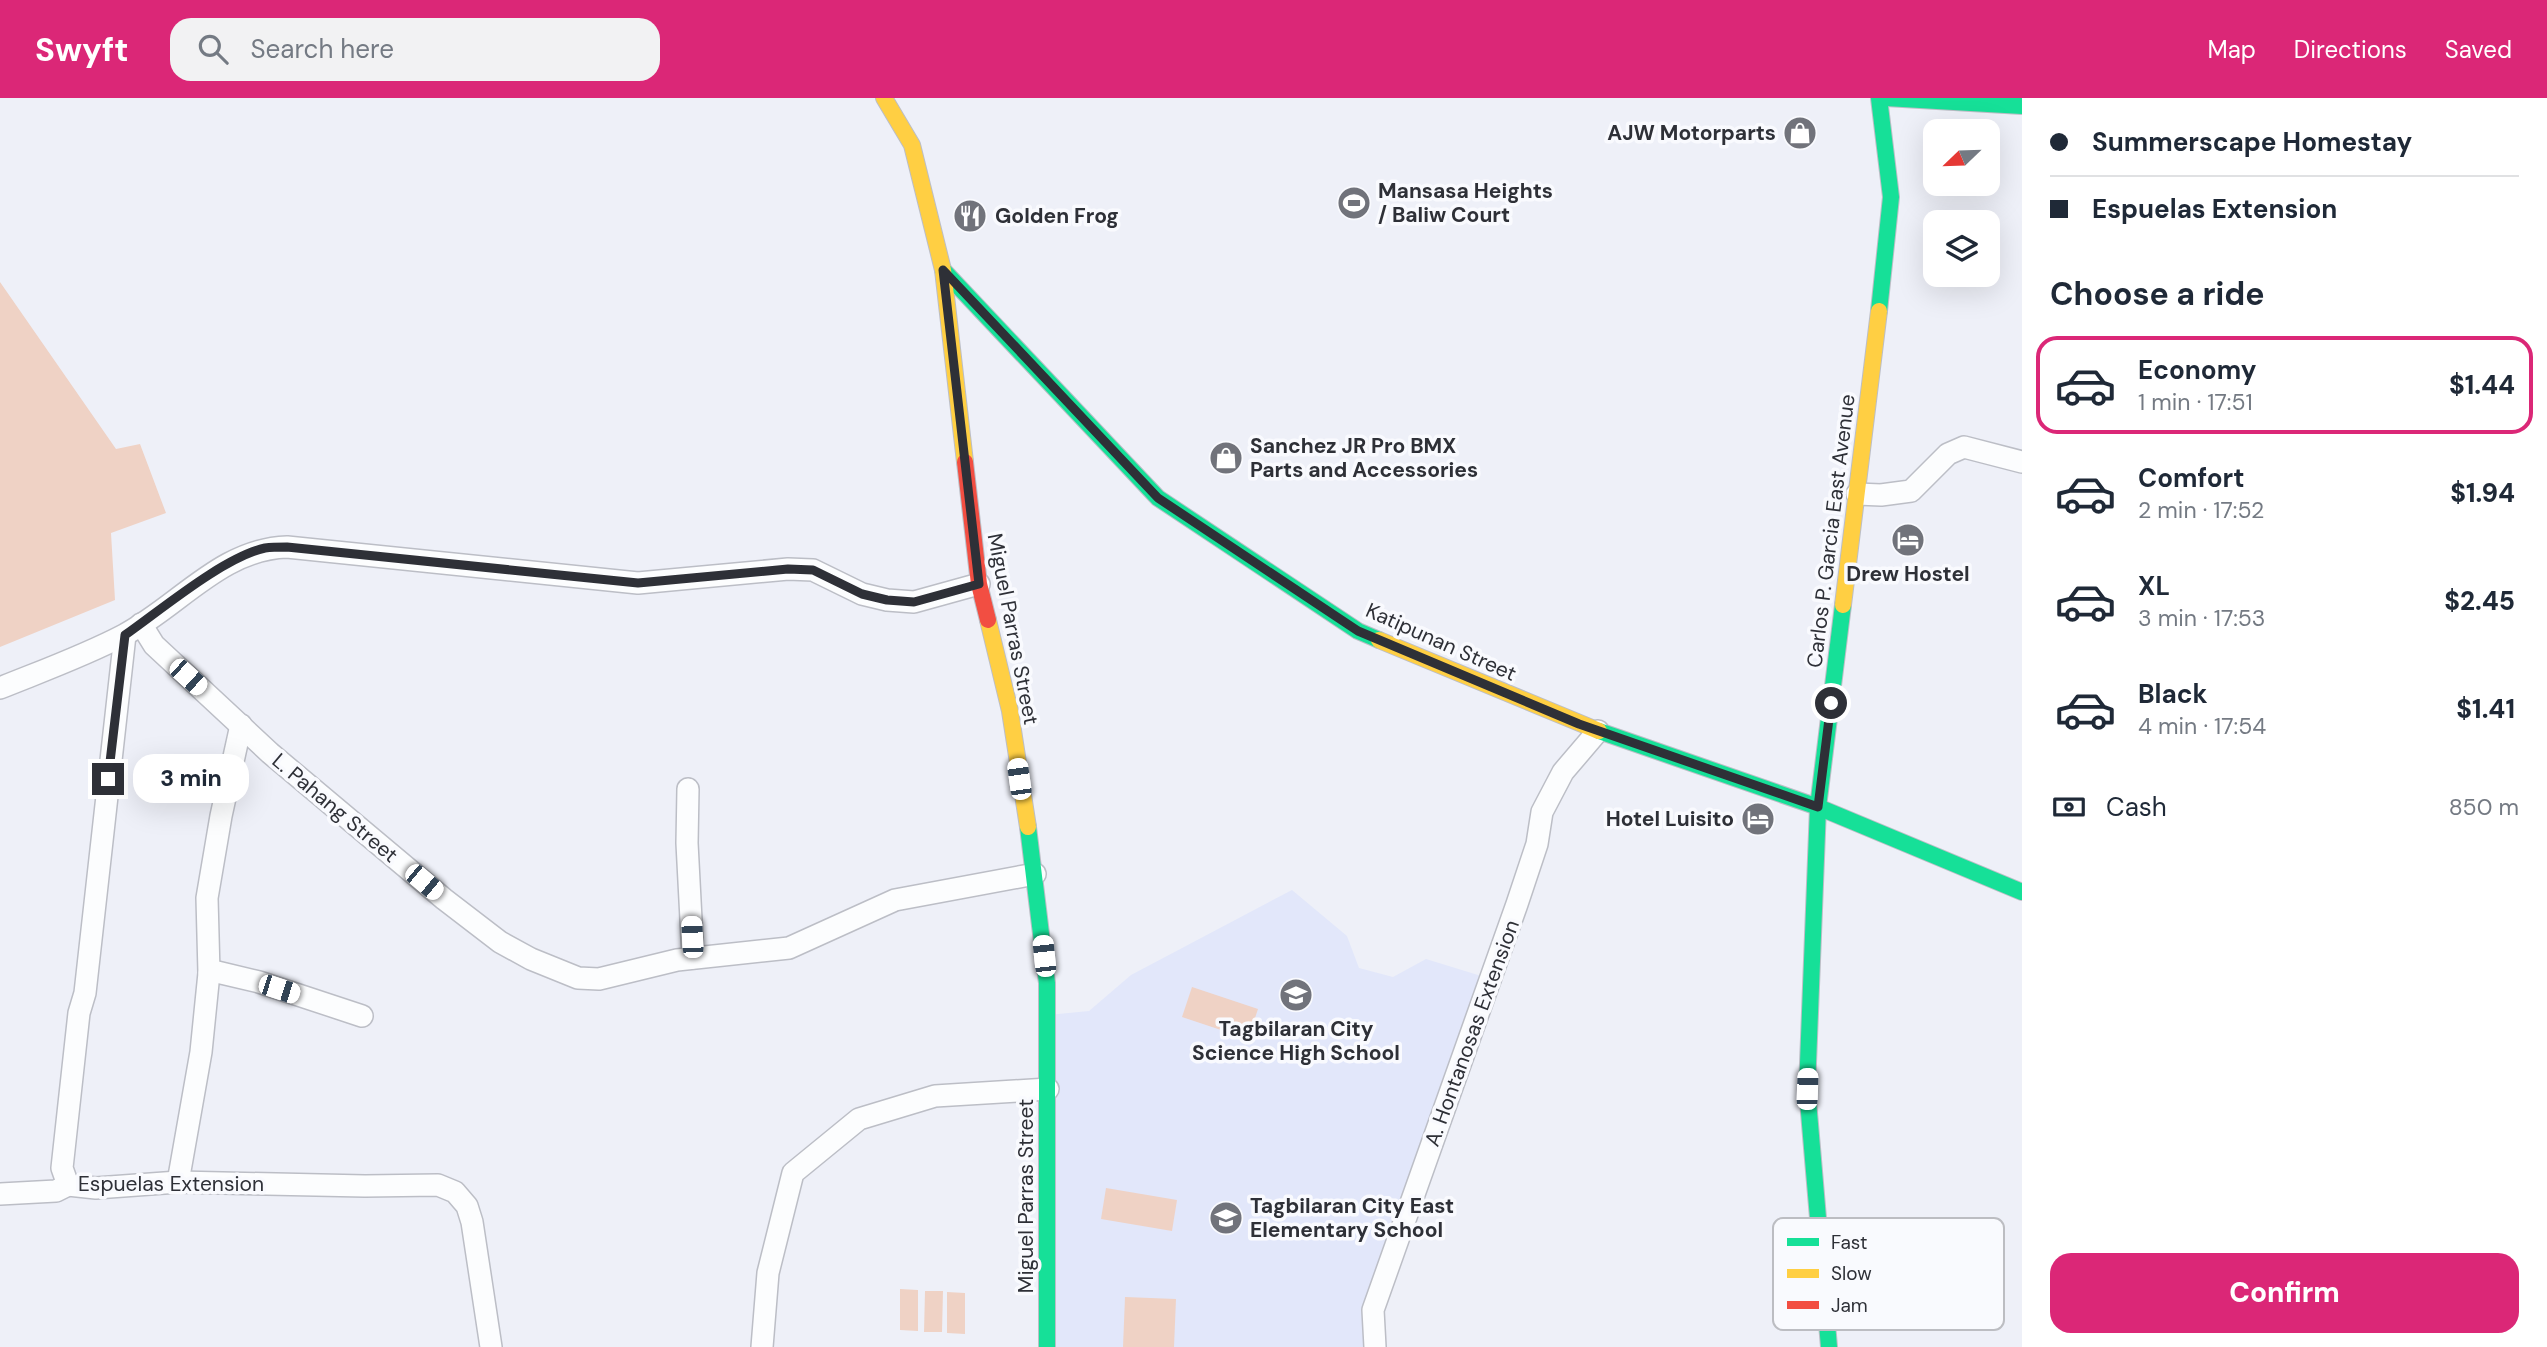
<!DOCTYPE html>
<meta charset="utf-8">
<style>
body{margin:0;font-family:"DM Sans",sans-serif;background:#f2f2f3;color:#1f2937;height:100vh;display:flex;flex-direction:column;font-size:26px;white-space:nowrap}
*{box-sizing:border-box;margin:0}
p{font-size:23px;color:#747a83}
.icon{flex:none;width:38px;height:38px;fill:none;stroke:currentColor;stroke-width:2;stroke-linecap:round;stroke-linejoin:round}
.map{position:relative;flex:1;overflow:hidden}
.panel{display:flex;flex-direction:column;background:#fff;width:525px}
.panel>*{flex:none}
.hud{display:grid;align-content:center;height:154px;padding:0 28px;background:#fff}
.needle{width:46px;rotate:247deg}
.tools{position:absolute;left:1923px;top:21px;display:grid;gap:14px}
.tools a{display:grid;place-items:center;width:77px;height:77px;border-radius:14px;background:#fff;box-shadow:0 7px 28px #0002;font-size:35px}
.end{position:absolute;width:32px;height:32px;margin:-16px;border:9px solid #2e3037;background:#fff;box-shadow:0 0 0 4px #fff}
.from{border-radius:50%}
.bubble{position:absolute;height:49px;border-radius:21px;background:#fff;box-shadow:0 7px 28px #0002;font-size:23px;font-weight:800;line-height:49px;text-align:center}
.car{position:absolute;width:21px;height:42px;margin:-21px -10px;border-radius:9px;box-shadow:0 0 5px 2px #0007;background:linear-gradient(#fff 24%,#345 0 40%,#fff 0 76%,#345 0 86%,#fff 0)}
.hud b{display:flex;align-items:center;gap:24px;height:66px;font-size:26px}
.hud b+b{border-top:2px solid #e0e1e3}
.hud i{width:18px;height:18px;background:#1f2937}
ul{padding:0;list-style:none}
li{display:flex;align-items:center;gap:21px;height:98px;margin:0 14px 10px;padding:0 14px;border:4px solid transparent;border-radius:21px}
li div{flex:1}
li b{display:block;font-size:26px}
li em{font-style:normal;font-weight:800}
li.on{border-color:#db2777}
li>.icon{width:63px;height:63px;stroke-width:1.5}
h2{padding:0 28px;font-size:32px;line-height:84px}
.pay{display:flex;align-items:center;gap:18px;height:77px;padding:0 28px;font-size:26px}
.pay p{margin-inline-start:auto}
.primary-button{display:flex;gap:14px;margin-top:auto;padding:14px 28px}
.primary-button a{flex:1;height:80px;border-radius:21px;background:#db2777;color:#fff;font-size:28px;font-weight:800;line-height:80px;text-align:center}
header{display:flex;align-items:center;gap:42px;box-sizing:border-box;height:98px;padding:0 35px;background:#db2777;color:#fff}
header strong{font-size:33px}
nav{display:flex;gap:38px;margin-inline-start:auto;font-size:24px}
.search{width:490px;height:63px;background:#f2f2f3;display:flex;align-items:center;gap:18px;box-sizing:border-box;padding:0 24px;border-radius:21px;color:#747a83;font-size:26px}
main{display:flex;flex:1;min-height:0}
.map>svg:first-child{display:block}
.built{fill:#e2e7fa}
.green{fill:#efd2c5}
.lines{fill:none;stroke-linecap:round;stroke-linejoin:round}
.street-casing{stroke:#bcbec6;stroke-width:24}
.fast-casing{stroke:#bcbec6;stroke-width:18}
.slow-casing{stroke:#bcbec6;stroke-width:18}
.jam-casing{stroke:#bcbec6;stroke-width:18}
.street{stroke:#fcfdfe;stroke-width:21}
.fast{stroke:#16e098;stroke-width:16}
.slow{stroke:#ffcf43;stroke-width:16}
.jam{stroke:#f24e42;stroke-width:16}
.route{stroke:#2e3037;stroke-width:9}
.labels{text-anchor:middle;stroke-width:7;stroke-linejoin:round;paint-order:stroke}
.poi-label{font-size:21px;font-weight:bold;fill:#2e3037;stroke:#f9fafe;text-anchor:start}
.street-label{font-size:21px;fill:#2e3037;stroke:#f9fafe}
.key{fill:#f9fafe;stroke:#bcbdc2;stroke-width:2}
.key-label{font-size:19px;fill:#2e3037}
</style>
<header>
<strong>Swyft</strong>
<div class="search"><svg class="icon" aria-label="search" viewBox="0 0 24 24"><circle cx="10" cy="10" r="6"/><path d="M15 15l6 6"/></svg>Search here</div>
<nav><a>Map</a><a>Directions</a><a>Saved</a></nav>
</header>
<main>
<div class="map">
<svg width="2022" height="1249" viewBox="0 0 2022 1249">
<rect width="100%" height="100%" fill="#eef0f8"/>
<path class="built" d="M1292,792L1347,838L1359,870L1393,879L1426,861L1491,881L1372,1210L1374,1249H1050L1048,917L1089,913L1131,877Z"/>
<g class="green">
<path d="M0,184L116,351L140,346L166,415L111,435L115,502L0,549Z"/>
<path d="M1192,889L1258,911L1248,941L1182,919Z"/>
<path d="M1106,1090L1177,1102L1172,1133L1101,1121Z"/>
<path d="M900,1191L918,1192V1233L900,1232Z"/>
<path d="M925,1193H943L942,1234H924Z"/>
<path d="M947,1194L965,1195V1236L947,1235Z"/>
<path d="M1125,1199L1176,1201L1174,1249H1123Z"/>
</g>
<g class="lines">
<defs>
<g id="street">
<path d="M1857,396L1881,397L1911,393L1948,356L1964,349L2022,364"/>
<path d="M141,526L154,547L270,655L444,801L500,844L531,861L578,880L599,881L677,862L789,850L895,802L1035,776"/>
<path d="M125,537L85,895L79,915L62,1070L68,1087L96,1090L178,1084L365,1088L438,1087L455,1094L467,1108L472,1124L491,1249"/>
<path d="M0,590C42,573 84,558 124,537C179,508 221,451 287,449L638,485L788,471L813,472L862,496L887,502L914,504L979,486"/>
<path d="M688,691L687,745L693,860"/>
<path d="M209,875L207,800L221,718L241,627"/>
<path d="M178,1084L201,954L209,875L217,874L259,884L362,918"/>
<path d="M0,1096L56,1093L68,1087"/>
<path d="M762,1249L768,1175L793,1075L859,1021L935,998L1048,991"/>
<path d="M1375,1249L1373,1212L1517,806L1537,746L1542,714L1563,674L1598,633"/>
</g>
<g id="fast">
<path d="M1879,0L1891,99L1879,213"/>
<path d="M1886,0L2022,8"/>
<path d="M943,172L1158,400L1358,533L1379,542"/>
<path d="M1599,633L1818,709L2022,794"/>
<path d="M1028,729L1047,885V1249"/>
<path d="M1829,1249L1807,991L1818,709L1843,507"/>
</g>
<g id="slow">
<path d="M884,0L912,47L943,172L965,364"/>
<path d="M1843,507L1879,213"/>
<path d="M988,522L1010,613L1028,729"/>
<path d="M1379,542L1599,633"/>
</g>
<path id="jam" d="M965,364L979,486L988,522"/>
</defs>
<use href="#street" class="street-casing"/>
<use href="#fast" class="fast-casing"/>
<use href="#slow" class="slow-casing"/>
<use href="#jam" class="jam-casing"/>
<use href="#street" class="street"/>
<use href="#fast" class="fast"/>
<use href="#slow" class="slow"/>
<use href="#jam" class="jam"/>
</g>
<g class="lines">
<path class="route" d="M108,681L125,537C162,511 224,459 265,450C272,449 280,449 287,449L638,485L788,471L813,472L862,496L887,502L914,504L979,486L943,172L1158,400L1358,533L1579,626L1818,709L1831,605"/>
</g>
<defs>
<symbol id="shop-disc" viewBox="-11 -11 22 22"><circle r="9.5" fill="#71737b" stroke="#f9fafe"/><path d="M-5-2.5h2.3a2.7 3.5 0 0 1 5.4 0H5L5.5 6h-11ZM-1.5-2.5h3a1.5 2.3 0 0 0-3 0Z" fill="#fff"/></symbol>
<symbol id="stadium-disc" viewBox="-11 -11 22 22"><circle r="9.5" fill="#71737b" stroke="#f9fafe"/><path d="M0-5a6.5 5 0 1 0 0 10a6.5 5 0 1 0 0-10ZM-3.5-1.8h7v3.6h-7Z" fill="#fff"/></symbol>
<symbol id="restaurant-disc" viewBox="-11 -11 22 22"><circle r="9.5" fill="#71737b" stroke="#f9fafe"/><path d="M-5-6h1v4h1v-4h1v4h1v-4h1v5L-1.5 .5V6h-2V.5L-5-1ZM5-6V6H3V1.5H1.5Q1.5-4 5-6Z" fill="#fff"/></symbol>
<symbol id="hotel-disc" viewBox="-11 -11 22 22"><circle r="9.5" fill="#71737b" stroke="#f9fafe"/><path d="M-6-4.5h1.5V1H6V5H4.5V3h-9V5H-6ZM-4 0a1.8 1.8 0 1 1 3.6 0ZM.5 0V-2.5h3Q6-2.5 6 0Z" fill="#fff"/></symbol>
<symbol id="school-disc" viewBox="-11 -11 22 22"><circle r="9.5" fill="#71737b" stroke="#f9fafe"/><path d="M0-5L7-2L0 1L-7-2ZM-4 1L0 2.5L4 1V4Q0 6-4 4Z" fill="#fff"/></symbol>
</defs>
<g fill-rule="evenodd">
<use href="#shop-disc" x="1781" y="16" width="38" height="38"/>
<use href="#stadium-disc" x="1335" y="86" width="38" height="38"/>
<use href="#restaurant-disc" x="951" y="99" width="38" height="38"/>
<use href="#shop-disc" x="1207" y="341" width="38" height="38"/>
<use href="#hotel-disc" x="1889" y="423" width="38" height="38"/>
<use href="#hotel-disc" x="1739" y="702" width="38" height="38"/>
<use href="#school-disc" x="1277" y="878" width="38" height="38"/>
<use href="#school-disc" x="1207" y="1101" width="38" height="38"/>
</g>
<g class="labels">
<g class="poi-label">
<text x="1776" y="42" text-anchor="end">AJW Motorparts</text>
<text x="1378" y="100">Mansasa Heights<tspan x="1378" dy="24">/ Baliw Court</tspan></text>
<text x="995" y="125">Golden Frog</text>
<text x="1250" y="355">Sanchez JR Pro BMX<tspan x="1250" dy="24">Parts and Accessories</tspan></text>
<text x="1908" y="483" text-anchor="middle">Drew Hostel</text>
<text x="1734" y="728" text-anchor="end">Hotel Luisito</text>
<text x="1296" y="938" text-anchor="middle">Tagbilaran City<tspan x="1296" dy="24">Science High School</tspan></text>
<text x="1250" y="1115">Tagbilaran City East<tspan x="1250" dy="24">Elementary School</tspan></text>
</g>
<g class="street-label">
<text transform="translate(1831 433) rotate(-83)" y="7">Carlos P. Garcia East Avenue</text>
<text transform="translate(1013 531) rotate(79)" y="7">Miguel Parras Street</text>
<text transform="translate(1441 544) rotate(24)" y="7">Katipunan Street</text>
<text transform="translate(335 710) rotate(40)" y="7">L. Pahang Street</text>
<text transform="translate(1472 935) rotate(-70)" y="7">A. Hontanosas Extension</text>
<text x="171" y="1093">Espuelas Extension</text>
<text transform="translate(1026 1098) rotate(-90)" y="7">Miguel Parras Street</text>
</g>
</g>
<rect x="1773" y="1120" width="231" height="112" rx="10" class="key"/>
<rect x="1787" y="1140" width="32" height="8" fill="#16e098"/>
<rect x="1787" y="1171" width="32" height="9" fill="#ffcf43"/>
<rect x="1787" y="1203" width="32" height="8" fill="#f24e42"/>
<g class="key-label">
<text x="1831" y="1151">Fast</text>
<text x="1831" y="1182">Slow</text>
<text x="1831" y="1214">Jam</text>
</g>
</svg>
<div class="tools">
<a><svg class="needle" viewBox="-14 -14 28 28"><path d="M0-13l5 13h-10z" fill="#e53935"/><path d="M0 13l5-13h-10z" fill="#747a83"/></svg></a>
<a><svg class="icon" aria-label="layers" viewBox="0 0 24 24"><path d="M12 4l9 5-9 5-9-5zM3 14l9 5 9-5"/></svg></a>
</div>
<i class="end from" style="left:1831px;top:605px"></i>
<i class="end" style="left:108px;top:681px"></i>
<div class="bubble" style="left:133px;top:656px;width:116px">3 min</div>
<i class="car" style="left:188px;top:579px;rotate:132deg"></i>
<i class="car" style="left:1019px;top:681px;rotate:352deg"></i>
<i class="car" style="left:424px;top:784px;rotate:130deg"></i>
<i class="car" style="left:692px;top:839px;rotate:357deg"></i>
<i class="car" style="left:1044px;top:858px;rotate:354deg"></i>
<i class="car" style="left:279px;top:891px;rotate:108deg"></i>
<i class="car" style="left:1807px;top:991px;rotate:2deg"></i>
</div>
<section class="panel">
<div class="hud">
<b><i class="from"></i>Summerscape Homestay</b>
<b><i></i>Espuelas Extension</b>
</div>
<h2>Choose a ride</h2>
<ul>
<li class="on"><svg class="icon" aria-label="car" viewBox="0 0 24 24"><path d="M5 17H2v-5l4-1 3-4h7l3 4 3 1v5h-3M9 17h6M6 11h13"/><circle cx="7" cy="17" r="2"/><circle cx="17" cy="17" r="2"/></svg><div><b>Economy</b><p>1 min · 17:51</p></div><em>$1.44</em></li>
<li><svg class="icon" aria-label="car" viewBox="0 0 24 24"><path d="M5 17H2v-5l4-1 3-4h7l3 4 3 1v5h-3M9 17h6M6 11h13"/><circle cx="7" cy="17" r="2"/><circle cx="17" cy="17" r="2"/></svg><div><b>Comfort</b><p>2 min · 17:52</p></div><em>$1.94</em></li>
<li><svg class="icon" aria-label="car" viewBox="0 0 24 24"><path d="M5 17H2v-5l4-1 3-4h7l3 4 3 1v5h-3M9 17h6M6 11h13"/><circle cx="7" cy="17" r="2"/><circle cx="17" cy="17" r="2"/></svg><div><b>XL</b><p>3 min · 17:53</p></div><em>$2.45</em></li>
<li><svg class="icon" aria-label="car" viewBox="0 0 24 24"><path d="M5 17H2v-5l4-1 3-4h7l3 4 3 1v5h-3M9 17h6M6 11h13"/><circle cx="7" cy="17" r="2"/><circle cx="17" cy="17" r="2"/></svg><div><b>Black</b><p>4 min · 17:54</p></div><em>$1.41</em></li>
</ul>
<div class="pay"><svg class="icon" aria-label="cash" viewBox="0 0 24 24"><path d="M3 7h18v10H3z"/><circle cx="12" cy="12" r="2"/></svg>Cash<p>850 m</p></div>
<div class="primary-button"><a>Confirm</a></div>
</section>
</main>
